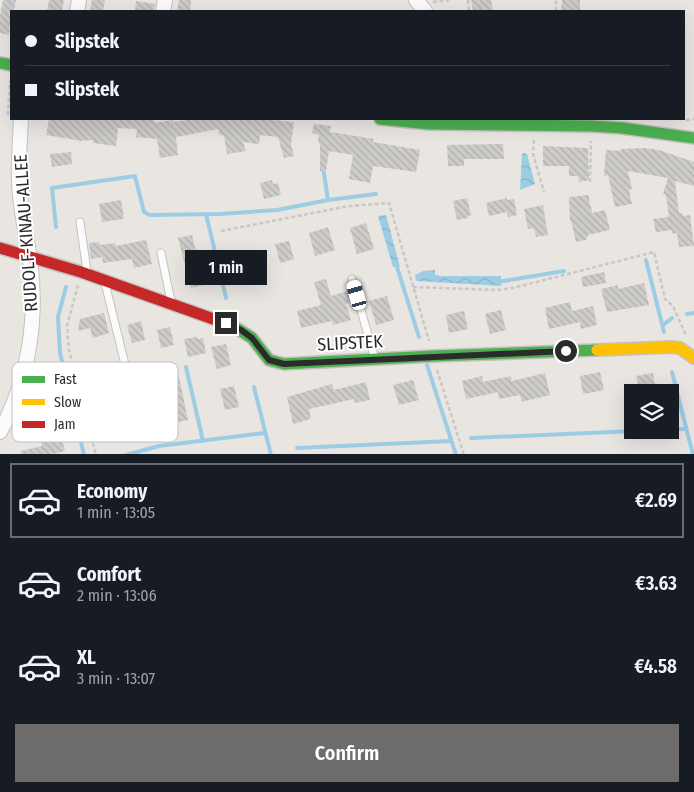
<!DOCTYPE html>
<meta charset="utf-8">
<style>
body{margin:0;font-family:"Fira Sans Condensed",sans-serif;background:#242831;color:#f1f3f6;height:100vh;display:flex;flex-direction:column;font-size:19px;white-space:nowrap}
*{box-sizing:border-box;margin:0}
p{font-size:16px;color:#9ea1a6}
.icon{flex:none;width:28px;height:28px;fill:none;stroke:currentColor;stroke-width:2;stroke-linecap:round;stroke-linejoin:round}
.map{position:relative;height:454px;overflow:hidden}
.panel{display:flex;flex-direction:column;background:#171b24;flex:1}
.panel>*{flex:none}
.banner{position:absolute;left:10px;top:10px;width:675px;height:110px;border-radius:0px;box-shadow:0 5px 20px #0002;display:grid;align-content:center;height:110px;padding:0 15px;background:#171b24}
.tools{position:absolute;left:624px;top:384px;display:grid;gap:10px}
.tools a{display:grid;place-items:center;width:55px;height:55px;border-radius:0px;background:#171b24;box-shadow:0 5px 20px #0002;font-size:25px}
.end{position:absolute;width:22px;height:22px;margin:-11px;border:6px solid #2b2b2b;background:#fff;box-shadow:0 0 0 2px #fff}
.from{border-radius:50%}
.bubble{position:absolute;height:35px;border-radius:0px;background:#171b24;box-shadow:0 5px 20px #0002;font-size:16px;font-weight:600;line-height:35px;text-align:center}
.car{position:absolute;width:15px;height:30px;margin:-15px -8px;border-radius:6px;box-shadow:0 0 4px 1px #0007;background:linear-gradient(#fff 24%,#345 0 40%,#fff 0 76%,#345 0 86%,#fff 0)}
.banner b{display:flex;align-items:center;gap:18px;height:48px;font-size:19px}
.banner b+b{border-top:1px solid #363941}
.banner i{width:12px;height:12px;background:#f1f3f6}
ul{padding:9px 0 0;list-style:none}
li{display:flex;align-items:center;gap:15px;height:75px;margin:0 10px 8px;padding:0 5px;border:2px solid transparent;border-radius:0px}
li div{flex:1}
li b{display:block;font-size:19px}
li em{font-style:normal;font-weight:600}
li.current{border-color:#6e6c6b}
li>.icon{width:45px;height:45px;stroke-width:1.5}
.button{display:flex;gap:10px;margin-top:auto;padding:10px 15px}
.button a{flex:1;height:58px;border-radius:0px;background:#6e6c6b;color:#fff;font-size:20px;font-weight:600;line-height:58px;text-align:center}
.map>svg:first-child{display:block}
.water{fill:url(#water-waves)}
.lines{fill:none;stroke-linecap:round;stroke-linejoin:round}
.stream{stroke:#9ccde4;stroke-width:4}
.building{fill:url(#building-back-hatch)}
.lane-casing{stroke:#c3c2c1;stroke-width:9}
.street-casing{stroke:#c3c2c1;stroke-width:16}
.fast-casing{stroke:#c3c2c1;stroke-width:14}
.slow-casing{stroke:#c3c2c1;stroke-width:14}
.jam-casing{stroke:#c3c2c1;stroke-width:14}
.path{stroke:#c8c8c7;stroke-width:2.5;stroke-dasharray:4 2.5;stroke-linecap:butt}
.lane{stroke:#fcfbfb;stroke-width:7}
.street{stroke:#fcfbfb;stroke-width:14}
.fast{stroke:#4caf50;stroke-width:11}
.slow{stroke:#ffc107;stroke-width:11}
.jam{stroke:#c62828;stroke-width:11}
.route{stroke:#2b2b2b;stroke-width:6}
.labels{text-anchor:middle;stroke-width:4;stroke-linejoin:round;paint-order:stroke}
.street-label{font-size:18px;fill:#2b2b2b;stroke:#fff}
.key{fill:#fff;stroke:#bfbfbf;stroke-width:1}
.key-label{font-size:14px;fill:#2b2b2b}
</style>
<div class="map">
<svg width="694" height="455" viewBox="0 0 694 455">
<defs>
<pattern id="water-waves" width="16" height="10" patternUnits="userSpaceOnUse" patternTransform="scale(1.25)"><rect width="16" height="10" fill="#9ccde4"/><path d="M0 5q4-4 8 0t8 0" fill="none" stroke="#87b0c4"/></pattern>
<pattern id="building-back-hatch" width="6" height="6" patternUnits="userSpaceOnUse" patternTransform="scale(1.25)"><rect width="6" height="6" fill="#ceccc9"/><path d="M-1 5l2 2M0 0l6 6M5-1l2 2" fill="none" stroke="#b1afad"/></pattern>
</defs>
<rect width="100%" height="100%" fill="#e9e6e2"/>
<g class="water">
<path d="M524,153L527,154L535,184L520,190L522,154Z"/>
<path d="M386,215L400,267H393L378,216Z"/>
<path d="M435,270V275L441,276H501V286L416,281L415,275L423,271Z"/>
</g>
<g class="lines">
<g class="stream">
<path d="M323,167L328,200"/>
<path d="M206,214L226,298"/>
<path d="M56,227L52,188L135,176L144,212L150,215L220,214L277,210L328,200L376,194"/>
<path d="M646,260L664,332"/>
<path d="M396,264L419,337"/>
<path d="M497,282L564,271"/>
<path d="M66,287L58,317L60,353L84,455"/>
<path d="M687,314L694,313"/>
<path d="M663,325L672,318"/>
<path d="M427,365L456,455"/>
<path d="M186,367L203,441"/>
<path d="M672,372L693,455"/>
<path d="M254,387L271,455"/>
<path d="M670,429H686"/>
<path d="M471,438L658,430"/>
<path d="M297,448L451,441"/>
<path d="M126,455L159,446L265,433"/>
</g>
</g>
<g class="building">
<path d="M3,0H16L14,11H11L9,35L0,33V16Z"/>
<path d="M49,0H64L62,11H47Z"/>
<path d="M92,0H105L103,11H90Z"/>
<path d="M179,0H191L190,11H177Z"/>
<path d="M471,0H491L493,11H473Z"/>
<path d="M562,0H580V11H561Z"/>
<path d="M136,1L155,4L154,11H135Z"/>
<path d="M49,119H154V123L173,120V122L195,119H263L294,122L291,144L294,156L284,158L278,137L260,135L259,144L243,142L246,151L227,154L224,136L218,134L219,129L176,137L178,155L160,158L157,139L136,137L137,129L118,128L116,146L93,143V140L81,141L46,135Z"/>
<path d="M314,124L331,126L330,132L374,139L373,142L420,150L416,172L373,166L370,183L349,179L353,155L329,151L326,171H320V144L318,142L319,135L312,133Z"/>
<path d="M503,144L504,159H464V166H448L447,145Z"/>
<path d="M543,146L588,148L589,180L579,182L578,176H569V166H543Z"/>
<path d="M644,148L659,150L694,162V186L675,181L679,213H682L683,216L690,215L694,246L679,247L677,233L672,234V230L656,232L653,219L669,217L666,195L663,194L668,178L628,171L632,189L629,190L632,204L615,207L608,175L604,176L606,150L621,151V149Z"/>
<path d="M71,152L72,164L52,167L50,154Z"/>
<path d="M272,180L273,184L278,183L281,195L264,199L260,183Z"/>
<path d="M589,195L590,206H591L592,213L605,210L610,230L588,235L586,240L576,242L571,221H570L569,197Z"/>
<path d="M467,198L471,215L468,216V218L457,220L453,201Z"/>
<path d="M507,198V200L514,199L517,215L508,217L507,212L489,216L486,203Z"/>
<path d="M121,200L124,219L102,222L99,204Z"/>
<path d="M543,205L548,235L536,237L534,228L528,229L524,209Z"/>
<path d="M366,223L374,249L357,254L350,228Z"/>
<path d="M328,227L335,250L315,256L309,233Z"/>
<path d="M192,235L204,285L191,288L178,238Z"/>
<path d="M146,240L152,264L134,268L132,259L103,263L102,257L91,259L89,243L99,242L100,245L115,243L116,246Z"/>
<path d="M289,241L294,259L280,263L275,244Z"/>
<path d="M604,272L606,283L583,287L581,277Z"/>
<path d="M326,279L331,296L348,291L350,293L353,302L346,304L351,320L333,325L332,321L301,328L297,311L321,305L314,282Z"/>
<path d="M644,283L649,305L607,312L601,289L618,285V289Z"/>
<path d="M387,296L394,320L376,325L369,301Z"/>
<path d="M570,302L572,311L593,306L597,325L581,329L580,322L549,329L545,308Z"/>
<path d="M501,310L506,330L490,334L485,314Z"/>
<path d="M464,311L468,329L449,333L446,315Z"/>
<path d="M104,313L109,333L93,338L90,328L78,331L80,319Z"/>
<path d="M141,321L145,340L132,343L127,325Z"/>
<path d="M170,327L174,345L161,348L157,330Z"/>
<path d="M197,337V339L203,338L206,353L188,357L184,339Z"/>
<path d="M226,344L231,365L217,369L211,347Z"/>
<path d="M178,372L188,420L169,424L166,410H170L160,377Z"/>
<path d="M600,372L604,390L583,394L580,376Z"/>
<path d="M545,373L550,395L522,402L520,395L499,399L498,392L466,399L462,381L482,376L483,382L511,376L512,381Z"/>
<path d="M653,373L656,392H640L636,376Z"/>
<path d="M413,380L419,400L399,405L393,385Z"/>
<path d="M366,382L370,400L355,403L354,399L309,409L311,419L293,424L287,397L332,384L334,390Z"/>
<path d="M234,386L239,407L225,410L220,389Z"/>
<path d="M59,429L65,451L49,455H21V451L42,446L39,434Z"/>
</g>
<g class="lines">
<defs>
<g id="lane">
<path d="M80,222L87,271"/>
<path d="M161,253L171,301"/>
<path d="M352,279L375,359"/>
<path d="M105,283L136,409"/>
</g>
<g id="street">
<path d="M416,0L425,11"/>
<path d="M77,11L79,0"/>
<path d="M163,11L165,0"/>
<path d="M0,432C29,379 38,318 30,259C26,233 20,209 19,183C18,162 20,140 21,119"/>
</g>
<g id="fast">
<path d="M0,63L11,65"/>
<path d="M380,119L429,124L592,126L622,128L694,138"/>
<path d="M233,326L252,338L269,360L284,364L433,356L597,350"/>
</g>
<path id="slow" d="M597,350L672,347L680,348L694,358"/>
<path id="jam" d="M0,248L81,272L233,326"/>
</defs>
<use href="#lane" class="lane-casing"/>
<use href="#street" class="street-casing"/>
<use href="#fast" class="fast-casing"/>
<use href="#slow" class="slow-casing"/>
<use href="#jam" class="jam-casing"/>
<g class="path">
<path d="M468,0L469,11"/>
<path d="M433,2L449,0"/>
<path d="M556,11V0"/>
<path d="M8,115L10,81"/>
<path d="M686,120L694,119"/>
<path d="M534,140L533,154L544,192"/>
<path d="M590,182L591,141"/>
<path d="M221,231L349,206L389,203L429,341"/>
<path d="M78,285L67,326L69,350L96,455"/>
<path d="M413,287L497,290L513,288L654,252L665,299L673,306L685,333L684,335"/>
<path d="M437,370L464,455"/>
</g>
<use href="#lane" class="lane"/>
<use href="#street" class="street"/>
<use href="#fast" class="fast"/>
<use href="#slow" class="slow"/>
<use href="#jam" class="jam"/>
</g>
<g class="lines">
<path class="route" d="M226,323L241,330L252,338L269,360L284,364L566,351"/>
</g>
<g class="labels">
<g class="street-label">
<text transform="translate(26 233) rotate(-94)" y="6">RUDOLF-KINAU-ALLEE</text>
<text transform="translate(350 343) rotate(-3)" y="6">SLIPSTEK</text>
</g>
</g>
<rect x="12" y="362" width="166" height="80" rx="8" class="key"/>
<rect x="22" y="376" width="23" height="7" fill="#4caf50"/>
<rect x="22" y="399" width="23" height="6" fill="#ffc107"/>
<rect x="22" y="421" width="23" height="7" fill="#c62828"/>
<g class="key-label">
<text x="54" y="384">Fast</text>
<text x="54" y="407">Slow</text>
<text x="54" y="429">Jam</text>
</g>
</svg>
<div class="tools">
<a><svg class="icon" aria-label="layers" viewBox="0 0 24 24"><path d="M12 4l9 5-9 5-9-5zM3 14l9 5 9-5"/></svg></a>
</div>
<i class="end from" style="left:566px;top:351px"></i>
<i class="end" style="left:226px;top:323px"></i>
<div class="bubble" style="left:185px;top:250px;width:82px">1 min</div>
<i class="car" style="left:357px;top:295px;rotate:344deg"></i>
<div class="banner">
<b><i class="from"></i>Slipstek</b>
<b><i></i>Slipstek</b>
</div>
</div>
<section class="panel">
<ul>
<li class="current"><svg class="icon" aria-label="car" viewBox="0 0 24 24"><path d="M5 17H2v-5l4-1 3-4h7l3 4 3 1v5h-3M9 17h6M6 11h13"/><circle cx="7" cy="17" r="2"/><circle cx="17" cy="17" r="2"/></svg><div><b>Economy</b><p>1 min · 13:05</p></div><em>€2.69</em></li>
<li><svg class="icon" aria-label="car" viewBox="0 0 24 24"><path d="M5 17H2v-5l4-1 3-4h7l3 4 3 1v5h-3M9 17h6M6 11h13"/><circle cx="7" cy="17" r="2"/><circle cx="17" cy="17" r="2"/></svg><div><b>Comfort</b><p>2 min · 13:06</p></div><em>€3.63</em></li>
<li><svg class="icon" aria-label="car" viewBox="0 0 24 24"><path d="M5 17H2v-5l4-1 3-4h7l3 4 3 1v5h-3M9 17h6M6 11h13"/><circle cx="7" cy="17" r="2"/><circle cx="17" cy="17" r="2"/></svg><div><b>XL</b><p>3 min · 13:07</p></div><em>€4.58</em></li>
</ul>
<div class="button"><a>Confirm</a></div>
</section>
